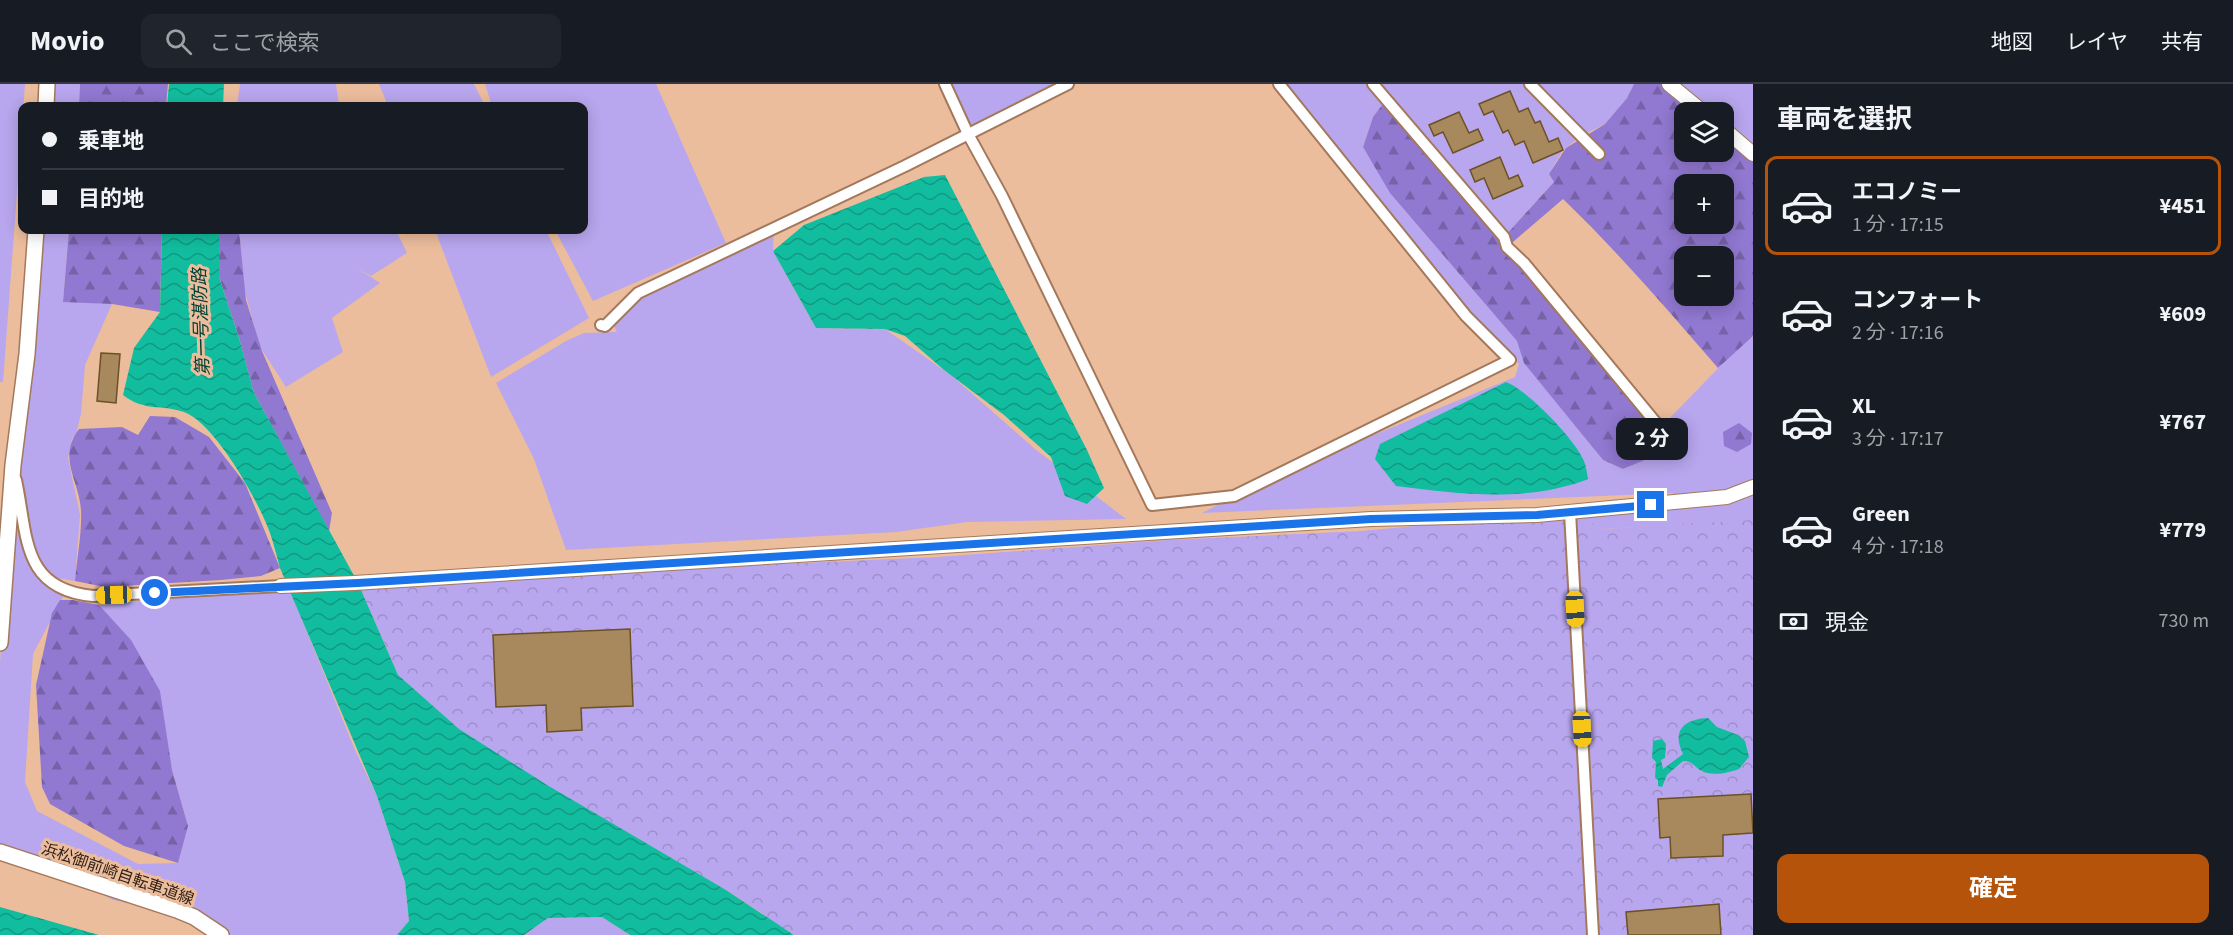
<!DOCTYPE html>
<html lang="ja">
<meta charset="utf-8">
<style>
body{margin:0;font-family:"Source Sans 3","Noto Sans JP",sans-serif;background:#20242c;color:#f1f3f6;height:100vh;display:flex;flex-direction:column;font-size:22px;white-space:nowrap}
*{box-sizing:border-box;margin:0}
p{font-size:20px;color:#9ea1a6}
.icon{flex:none;width:33px;height:33px;fill:none;stroke:currentColor;stroke-width:2;stroke-linecap:round;stroke-linejoin:round}
.map{position:relative;flex:1;overflow:hidden}
.panel{display:flex;flex-direction:column;background:#171b24;width:480px}
.panel>*{flex:none}
.hud{position:absolute;left:18px;top:18px;width:570px;height:132px;border-radius:12px;box-shadow:0 3px 15px #0003;display:grid;align-content:center;height:132px;padding:0 24px;background:#171b24}
.tools{position:absolute;left:1674px;top:18px;display:grid;gap:12px}
.tools a{display:grid;place-items:center;width:60px;height:60px;border-radius:12px;background:#171b24;box-shadow:0 3px 15px #0003;font-size:30px}
.end{position:absolute;width:27px;height:27px;margin:-14px;border:8px solid #1a73e8;background:#fff;box-shadow:0 0 0 3px #fff}
.from{border-radius:50%}
.bubble{position:absolute;height:42px;border-radius:12px;background:#171b24;box-shadow:0 3px 15px #0003;font-size:20px;font-weight:700;line-height:42px;text-align:center}
.car{position:absolute;width:18px;height:36px;margin:-18px -9px;border-radius:8px;box-shadow:0 0 4px 2px #0007;background:linear-gradient(#f5c518 24%,#345 0 40%,#f5c518 0 76%,#345 0 86%,#f5c518 0)}
.hud b{display:flex;align-items:center;gap:21px;height:57px;font-size:22px}
.hud b+b{border-top:2px solid #363941}
.hud i{width:15px;height:15px;background:#f1f3f6}
ul{padding:0;list-style:none}
li{display:flex;align-items:center;gap:18px;height:99px;margin:0 12px 9px;padding:0 12px;border:3px solid transparent;border-radius:12px}
li div{flex:1}
li b{display:block;font-size:22px}
li em{font-style:normal;font-weight:700}
li.on{border-color:#b45309}
li>.icon{width:54px;height:54px;stroke-width:1.5}
h2{padding:0 24px;font-size:27px;line-height:72px}
.pay{display:flex;align-items:center;gap:15px;height:66px;padding:0 24px;font-size:22px}
.pay p{margin-inline-start:auto}
.cta{display:flex;gap:12px;margin-top:auto;padding:12px 24px}
.cta a{flex:1;height:69px;border-radius:12px;background:#b45309;color:#fff;font-size:24px;font-weight:700;line-height:69px;text-align:center}
header{display:flex;align-items:center;gap:36px;box-sizing:border-box;height:84px;padding:0 30px;background:#171b24;border-bottom:2px solid #363941}
header strong{font-size:28px}
nav{display:flex;gap:33px;margin-inline-start:auto;font-size:21px}
.search{width:420px;height:54px;background:#20242c;display:flex;align-items:center;gap:15px;box-sizing:border-box;padding:0 21px;border-radius:12px;color:#9ea1a6;font-size:22px}
main{display:flex;flex:1;min-height:0}
.map>svg:first-child{display:block}
.green{fill:#b8a6ee}
.forest{fill:url(#forest-firs);fill-rule:evenodd}
.park{fill:url(#park-crowns)}
.water{fill:url(#water-waves)}
.building{fill:#a8895e;stroke:#6c5026;stroke-width:1.5}
.lines{fill:none;stroke-linecap:round;stroke-linejoin:round}
.minor-casing{stroke:#a4785a;stroke-width:14}
.tertiary-casing{stroke:#a4785a;stroke-width:16}
.secondary-casing{stroke:#a4785a;stroke-width:18}
.minor{stroke:#fff;stroke-width:10}
.tertiary{stroke:#fff;stroke-width:14}
.secondary{stroke:#fff;stroke-width:15}
.route{stroke:#1a73e8;stroke-width:8}
.labels{text-anchor:middle;stroke-width:6;stroke-linejoin:round;paint-order:stroke}
.street-label{font-size:16px;fill:#2f1e12;stroke:#ecbd9d}
.water-label{font-size:18px;font-style:italic;fill:#004135;stroke:#ecbd9d}
</style>
<header>
<strong>Movio</strong>
<div class="search"><svg class="icon" aria-label="search" viewBox="0 0 24 24"><circle cx="10" cy="10" r="6"/><path d="M15 15l6 6"/></svg>ここで検索</div>
<nav><a>地図</a><a>レイヤ</a><a>共有</a></nav>
</header>
<main>
<div class="map">
<svg width="1753" height="851" viewBox="0 0 1753 851">
<defs>
<pattern id="forest-firs" width="22" height="20" patternUnits="userSpaceOnUse" patternTransform="scale(1.5)"><rect width="22" height="20" fill="#9178d1"/><path d="M5 1l3.5 6h-7zM16 11l3.5 6h-7z" fill="#7762a8"/></pattern>
<pattern id="park-crowns" width="20" height="18" patternUnits="userSpaceOnUse" patternTransform="scale(1.5)"><rect width="20" height="18" fill="#b8a6ee"/><path d="M2 6a3 3 0 1 1 6 0M12 15a3 3 0 1 1 6 0" fill="none" stroke="#9e8ecb"/></pattern>
<pattern id="water-waves" width="16" height="10" patternUnits="userSpaceOnUse" patternTransform="scale(1.5)"><rect width="16" height="10" fill="#12bd9f"/><path d="M0 5q4-4 8 0t8 0" fill="none" stroke="#119980"/></pattern>
</defs>
<rect width="100%" height="100%" fill="#ecbd9d"/>
<g class="green">
<path d="M0,0H25L3,298H0Z"/>
<path d="M47,0H80L79,22H45Z"/>
<path d="M240,0H336L339,22H237Z"/>
<path d="M379,0H474L485,22H388Z"/>
<path d="M485,0H656L726,159L593,217L555,146H584V22H492Z"/>
<path d="M945,0H1068L968,50Z"/>
<path d="M1281,0H1634L1627,14L1605,40L1581,52L1563,66L1549,90L1554,98L1504,153L1387,16L1373,33L1363,63L1393,112L1517,257L1528,283L1603,376L1623,385L1642,377L1661,348L1660,344L1735,267L1753,252V400L1711,412H1689L1676,417L1727,413L1753,401V437L1601,445L1570,428L1671,418L1673,409L1202,429L1276,391L1515,293L1519,280L1438,196L1335,71Z"/>
<path d="M1671,0H1753V60L1724,39V28H1710Z"/>
<path d="M774,144L773,167L816,244L885,245L952,292L1035,365L1126,435L967,438L896,448L566,466L534,375L496,299L566,257L584,249L617,248L611,236L632,215Z"/>
<path d="M36,146H69L63,217L112,220L85,281L81,330L76,350L72,355L68,374L80,431L75,497L52,493L66,507L33,570L25,698L37,727L138,780L177,779L188,742L172,686L154,597L99,521L288,501L355,666L377,712L405,798L409,837L397,851H221L194,833L113,816L62,788L0,767V579L11,404L16,393Z"/>
<path d="M239,146H396L407,169L371,192L357,184L380,199L332,234L343,268L286,303L260,263L245,208Z"/>
<path d="M435,146H546L589,234L491,293Z"/>
<path d="M602,833L630,851H524L548,834Z"/>
</g>
<g class="forest">
<path d="M80,0H168L166,22H79Z"/>
<path d="M1634,0H1673L1711,28H1684V68H1724V38L1753,60V252L1718,284C1668,226 1618,168 1563,115L1507,163L1662,346L1647,375L1623,385L1603,376L1524,279L1517,257L1390,109L1363,63L1373,33L1386,16L1504,153L1554,98L1549,90L1566,64L1605,40L1627,14ZM1684,100H1724V140H1684ZM1684,172H1724V212H1684Z"/>
<path d="M69,146H162L160,228L112,220L63,218Z"/>
<path d="M219,146H239L246,216L262,267L332,429L329,447L254,309L239,254L219,193Z"/>
<path d="M150,332L175,333L209,353L245,399L280,484L261,492L221,496L105,503L75,497C77,474 82,449 81,426C79,396 57,374 79,345L122,343L138,351Z"/>
<path d="M1739,339L1752,349L1751,360L1737,368L1724,362L1723,348Z"/>
<path d="M60,516H73L99,521L131,556L160,607L172,686L188,742L178,779L124,762L50,720L42,703L36,601L52,529Z"/>
</g>
<path class="park" d="M1570,428L1602,445L1753,436V851H795L764,833L763,830L726,806L604,738L438,632L398,591L358,499L937,473L1168,456L1360,447Z"/>
<g class="water">
<path d="M169,0H224L223,22H167Z"/>
<path d="M945,91L1087,366L1104,404L1087,420L1065,412L1051,373L1004,331L944,286L905,252L885,245L816,244L773,167L804,141L924,93Z"/>
<path d="M162,146H219V193L239,254L254,309L358,499L398,591L459,645L547,701L726,806L794,851H630L602,833L548,834L524,851H397L409,837L405,798L377,712L280,484C277,473 274,461 270,449C259,418 215,339 184,328C161,320 145,328 123,311L134,264L160,228Z"/>
<path d="M1506,298C1527,306 1575,355 1584,377C1586,382 1587,389 1588,395C1527,419 1459,410 1396,402L1375,375L1380,360Z"/>
<path d="M1708,634L1717,643L1738,651L1745,657L1749,673L1739,685C1728,689 1711,693 1700,686C1694,682 1692,677 1683,677L1667,691L1662,703L1658,702V696L1655,694L1656,678L1652,674L1653,657L1662,655L1666,660L1665,674L1661,676L1663,685L1683,670C1671,646 1685,635 1708,634Z"/>
<path d="M0,823L99,851H0Z"/>
</g>
<g class="building">
<path d="M1510,7L1519,28L1528,24L1535,39L1540,37L1549,58L1558,54L1563,66L1533,79L1524,57L1515,61L1508,46L1503,49L1493,27L1484,31L1479,20Z"/>
<path d="M1459,28L1469,49L1478,45L1483,56L1453,69L1443,48L1434,52L1429,41Z"/>
<path d="M1500,73L1509,95L1518,91L1523,102L1493,115L1484,94L1475,98L1470,86Z"/>
<path d="M101,269L120,270L116,319L97,317Z"/>
<path d="M630,545L633,622L581,624L582,646L547,648L546,621L496,623L493,551Z"/>
<path d="M1751,710L1753,749L1723,751V772L1671,774L1670,753L1660,754L1658,715Z"/>
<path d="M1719,820L1721,851H1628L1626,828Z"/>
</g>
<g class="lines">
<defs>
<g id="minor">
<path d="M945,0L968,50L1002,112L1152,421L1234,412L1510,276L1466,232L1279,0"/>
<path d="M1373,0L1504,153L1507,163L1524,179L1675,362"/>
<path d="M1530,0L1599,70"/>
<path d="M601,241L605,242L638,209L905,82L1068,0"/>
<path d="M16,396C28,452 21,505 93,512L281,502"/>
<path d="M1570,428L1593,851"/>
</g>
<g id="tertiary">
<path d="M1669,0L1703,28"/>
<path d="M1724,45L1753,70"/>
<path d="M281,502L354,499L1371,435L1537,431L1727,413L1753,403"/>
</g>
<g id="secondary">
<path d="M46,22L47,0"/>
<path d="M0,559L13,381L27,270L36,146"/>
<path d="M0,768L177,826L194,833L221,851"/>
</g>
</defs>
<use href="#minor" class="minor-casing"/>
<use href="#tertiary" class="tertiary-casing"/>
<use href="#secondary" class="secondary-casing"/>
<use href="#minor" class="minor"/>
<use href="#tertiary" class="tertiary"/>
<use href="#secondary" class="secondary"/>
</g>
<g class="lines">
<path class="route" d="M155,509L358,499L1371,435L1537,431L1651,421"/>
</g>
<g class="labels">
<g class="street-label">
<text transform="translate(118 789) rotate(19)" y="6">浜松御前崎自転車道線</text>
</g>
<g class="water-label">
<text transform="translate(201 238) rotate(-92)" y="6">第一号湛防路</text>
</g>
</g>
</svg>
<div class="tools">
<a><svg class="icon" aria-label="layers" viewBox="0 0 24 24"><path d="M12 4l9 5-9 5-9-5zM3 14l9 5 9-5"/></svg></a>
<a>+</a>
<a>−</a>
</div>
<i class="end from" style="left:155px;top:509px"></i>
<i class="end" style="left:1651px;top:421px"></i>
<div class="bubble" style="left:1616px;top:334px;width:72px">2 分</div>
<i class="car" style="left:114px;top:511px;rotate:268deg"></i>
<i class="car" style="left:1575px;top:525px;rotate:177deg"></i>
<i class="car" style="left:1582px;top:645px;rotate:177deg"></i>
<div class="hud">
<b><i class="from"></i>乗車地</b>
<b><i></i>目的地</b>
</div>
</div>
<section class="panel">
<h2>車両を選択</h2>
<ul>
<li class="on"><svg class="icon" aria-label="car" viewBox="0 0 24 24"><path d="M5 17H2v-5l4-1 3-4h7l3 4 3 1v5h-3M9 17h6M6 11h13"/><circle cx="7" cy="17" r="2"/><circle cx="17" cy="17" r="2"/></svg><div><b>エコノミー</b><p>1 分 · 17:15</p></div><em>¥451</em></li>
<li><svg class="icon" aria-label="car" viewBox="0 0 24 24"><path d="M5 17H2v-5l4-1 3-4h7l3 4 3 1v5h-3M9 17h6M6 11h13"/><circle cx="7" cy="17" r="2"/><circle cx="17" cy="17" r="2"/></svg><div><b>コンフォート</b><p>2 分 · 17:16</p></div><em>¥609</em></li>
<li><svg class="icon" aria-label="car" viewBox="0 0 24 24"><path d="M5 17H2v-5l4-1 3-4h7l3 4 3 1v5h-3M9 17h6M6 11h13"/><circle cx="7" cy="17" r="2"/><circle cx="17" cy="17" r="2"/></svg><div><b>XL</b><p>3 分 · 17:17</p></div><em>¥767</em></li>
<li><svg class="icon" aria-label="car" viewBox="0 0 24 24"><path d="M5 17H2v-5l4-1 3-4h7l3 4 3 1v5h-3M9 17h6M6 11h13"/><circle cx="7" cy="17" r="2"/><circle cx="17" cy="17" r="2"/></svg><div><b>Green</b><p>4 分 · 17:18</p></div><em>¥779</em></li>
</ul>
<div class="pay"><svg class="icon" aria-label="cash" viewBox="0 0 24 24"><path d="M3 7h18v10H3z"/><circle cx="12" cy="12" r="2"/></svg>現金<p>730 m</p></div>
<div class="cta"><a>確定</a></div>
</section>
</main>
